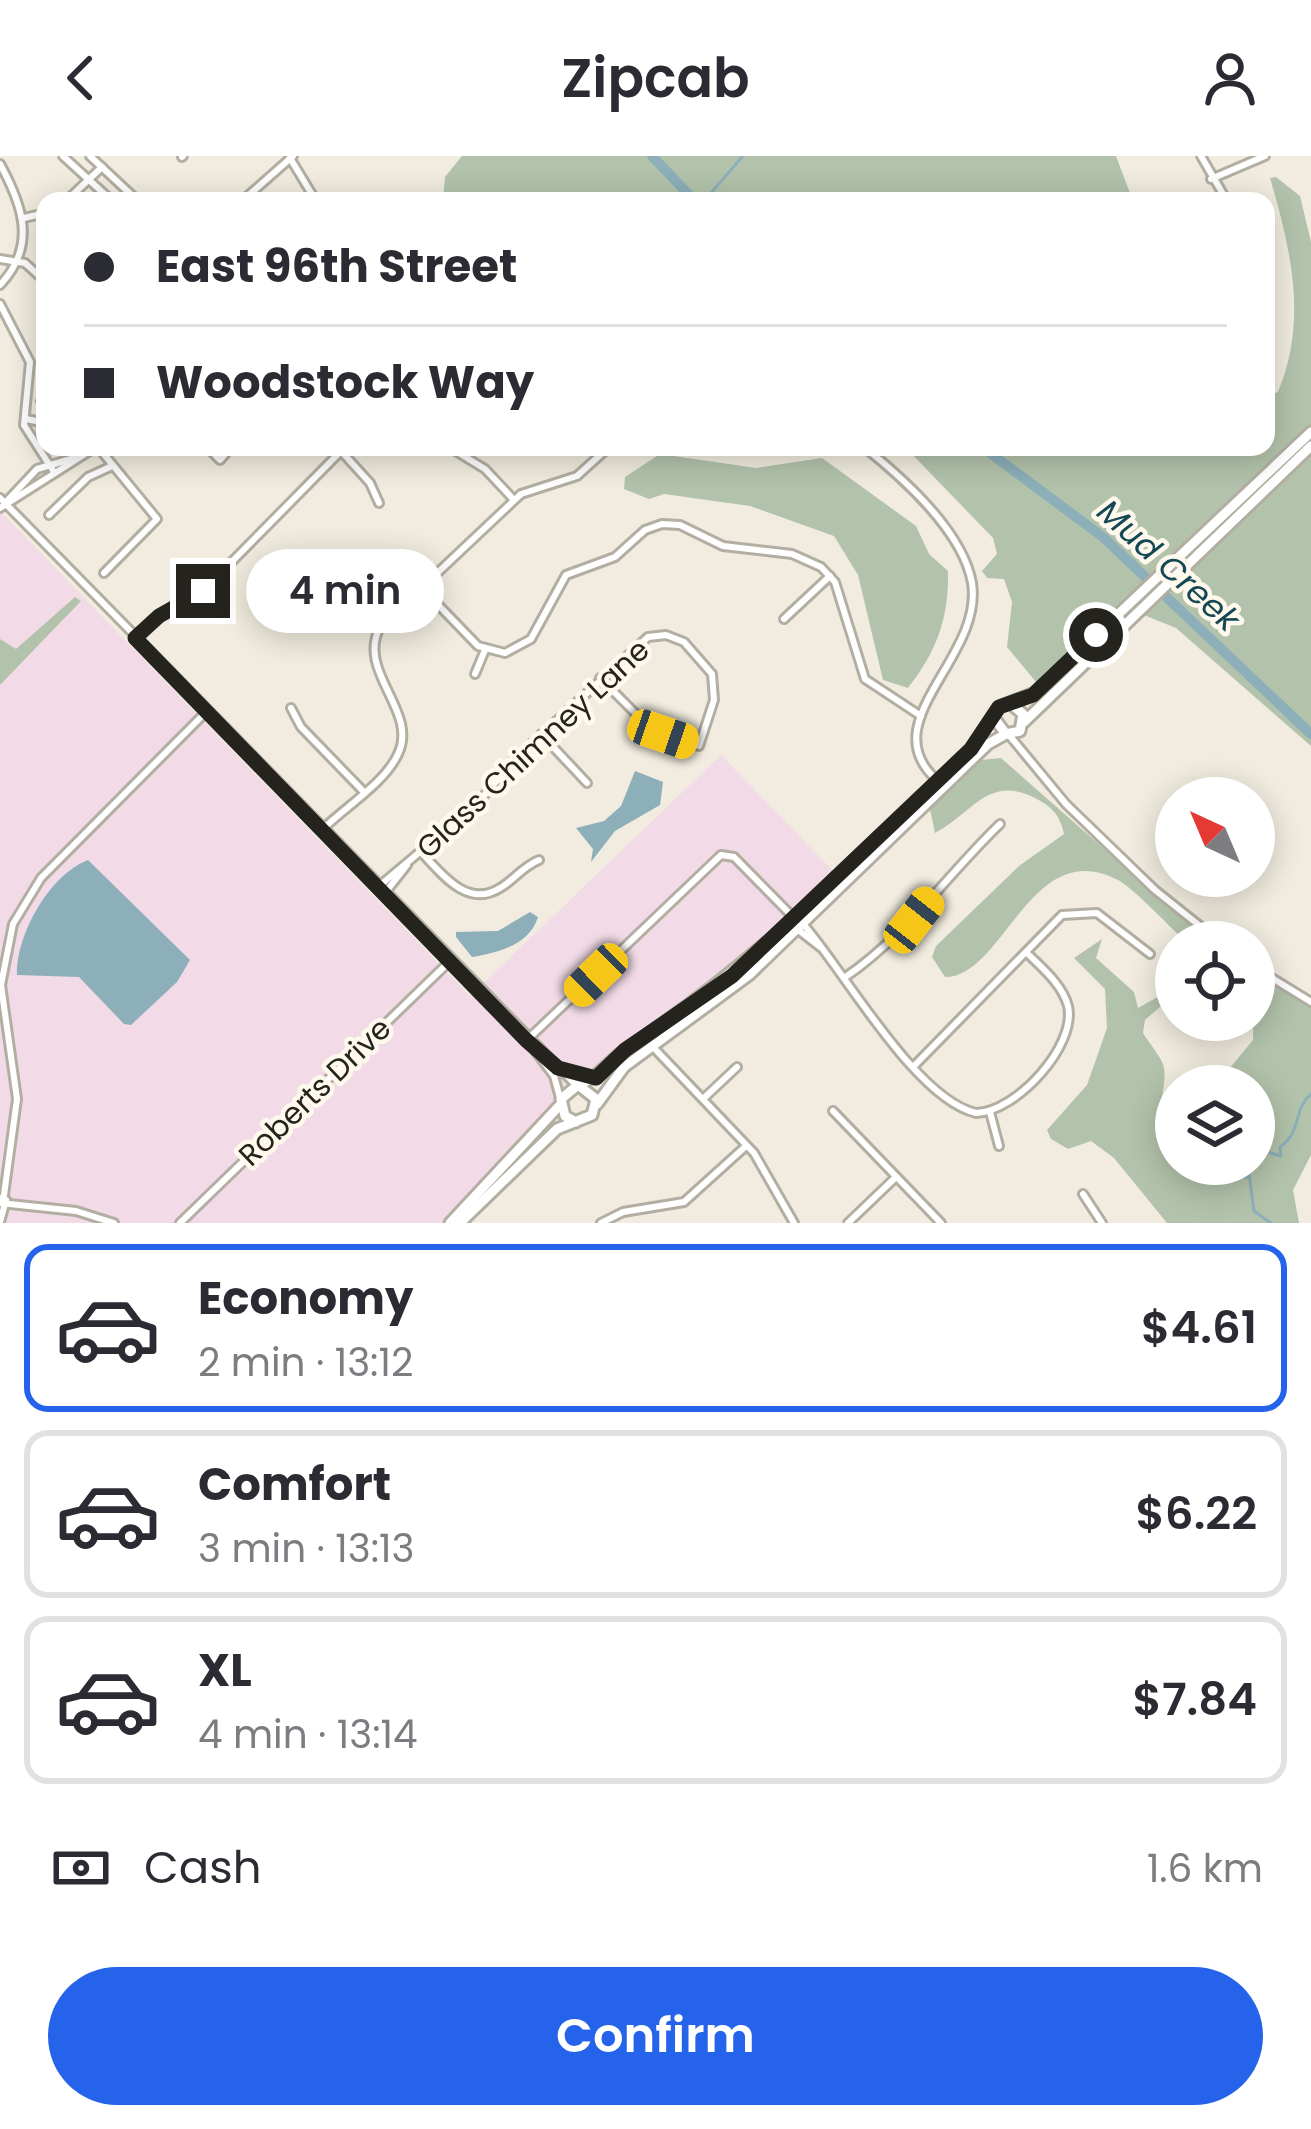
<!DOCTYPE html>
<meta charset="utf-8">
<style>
body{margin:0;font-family:Poppins,sans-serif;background:#f7f7f7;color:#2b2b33;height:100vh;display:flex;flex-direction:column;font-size:45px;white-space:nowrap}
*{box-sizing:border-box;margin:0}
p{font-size:39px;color:#7c7c81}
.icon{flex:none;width:66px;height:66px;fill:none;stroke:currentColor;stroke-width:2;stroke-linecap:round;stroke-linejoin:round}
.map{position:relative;height:1067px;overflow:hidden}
.side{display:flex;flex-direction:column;background:#fff;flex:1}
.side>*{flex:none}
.hud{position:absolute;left:36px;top:36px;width:1239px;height:264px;border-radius:24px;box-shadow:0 6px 30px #0003;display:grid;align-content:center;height:264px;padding:0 48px;background:#fff}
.needle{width:78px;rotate:316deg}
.buttons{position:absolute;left:1155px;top:621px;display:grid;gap:24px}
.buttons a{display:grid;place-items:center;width:120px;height:120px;border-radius:50%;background:#fff;box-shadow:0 6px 30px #0003;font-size:60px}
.end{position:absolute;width:54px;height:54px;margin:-27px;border:15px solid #24231e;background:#fff;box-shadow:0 0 0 6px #fff}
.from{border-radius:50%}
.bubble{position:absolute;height:84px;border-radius:42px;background:#fff;box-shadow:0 6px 30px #0003;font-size:39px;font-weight:600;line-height:84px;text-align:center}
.car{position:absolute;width:36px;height:72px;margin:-36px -18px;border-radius:15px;box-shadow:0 0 9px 3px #0007;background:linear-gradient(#f5c518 24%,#345 0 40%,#f5c518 0 76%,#345 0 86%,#f5c518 0)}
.hud b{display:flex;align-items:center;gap:42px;height:114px;font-size:45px}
.hud b+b{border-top:3px solid #e1e1e2}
.hud i{width:30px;height:30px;background:#2b2b33}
ul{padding:21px 0 0;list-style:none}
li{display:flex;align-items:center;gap:36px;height:168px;margin:0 24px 18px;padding:0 24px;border:6px solid #e1e1e2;border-radius:24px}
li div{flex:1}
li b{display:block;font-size:45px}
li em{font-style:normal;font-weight:600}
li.selected{border-color:#2563eb}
li>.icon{width:108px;height:108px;stroke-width:1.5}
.pay{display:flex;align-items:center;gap:30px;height:132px;padding:0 48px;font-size:45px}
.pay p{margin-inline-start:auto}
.action{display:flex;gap:24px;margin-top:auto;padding:24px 48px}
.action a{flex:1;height:138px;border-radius:72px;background:#2563eb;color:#fff;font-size:48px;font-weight:600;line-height:138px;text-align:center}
header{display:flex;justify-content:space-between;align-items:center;height:156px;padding:0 48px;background:#fff;font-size:54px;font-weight:600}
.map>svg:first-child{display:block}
.commercial{fill:#f2dbe6}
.green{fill:#b3c3ab}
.water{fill:#8cafb9}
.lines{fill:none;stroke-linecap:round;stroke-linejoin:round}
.stream{stroke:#8cafb9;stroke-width:3}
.river{stroke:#8cafb9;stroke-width:10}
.minor-casing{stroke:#b3aea2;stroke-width:12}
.major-casing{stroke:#b3aea2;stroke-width:15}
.minor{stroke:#fff;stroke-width:6}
.major{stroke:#fff;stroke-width:9}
.route{stroke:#24231e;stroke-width:15}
.labels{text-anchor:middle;stroke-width:9;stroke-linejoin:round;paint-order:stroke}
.street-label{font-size:30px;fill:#24231e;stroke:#fef9ec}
.water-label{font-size:33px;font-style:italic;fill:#144854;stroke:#fef9ec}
</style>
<header><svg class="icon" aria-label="back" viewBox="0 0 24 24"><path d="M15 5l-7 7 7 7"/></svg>Zipcab<svg class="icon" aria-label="person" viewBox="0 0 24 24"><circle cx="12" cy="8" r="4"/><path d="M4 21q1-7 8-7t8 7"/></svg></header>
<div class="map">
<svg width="1311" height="1067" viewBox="0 0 1311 1067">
<rect width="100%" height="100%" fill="#f1ecdf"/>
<path class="commercial" d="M0,355L470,840L721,599L836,718L724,823L625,887L599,913L565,928L543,968L444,1067H0Z"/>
<g class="green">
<path d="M462,0H1116L1133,45H443L445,21Z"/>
<path d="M1276,21L1300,40L1311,86V270L1036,526L1007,491L1012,446L1004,423L987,422L982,415L997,398L993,382L905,291H1266V241L1278,236C1308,164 1291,94 1270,22Z"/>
<path d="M1311,296V590L1176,472L1139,457Z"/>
<path d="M660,298L756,312L822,302L916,370L929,398L948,415C949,462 937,495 908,532L883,524L858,419L834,380L750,350L664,338L649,343L624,333L625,321Z"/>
<path d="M75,441L81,445L0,529V483L16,493Z"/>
<path d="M1001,602L1210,786H1177L1180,780C1166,767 1133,732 1118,724C1031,678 1004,821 945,821L932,801L936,790L1019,710L1064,678C1060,659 1052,651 1035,642C988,618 972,658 935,677L930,653L981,604Z"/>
<path d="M1102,783L1096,802L1134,836L1138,852L1163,838L1168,824L1176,825V837L1145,864L1143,877C1166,912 1168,904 1161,947L1176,968V1008H1254V930H1215L1253,884L1254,815L1311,849V999L1293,1034L1299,1067H1167L1114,1002L1091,985L1068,993L1051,983L1047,974L1087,929L1107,872L1105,833L1074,802Z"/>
</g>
<g class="water">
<path d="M635,615L663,626L660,649L615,675L591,706L593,693L576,672L604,665L621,650Z"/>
<path d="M88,704L190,804L177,826L131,869L124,868L79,821L17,819C16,779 49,719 88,704Z"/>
<path d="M530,756L538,761C529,790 498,796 472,801L456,781V776L498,775Z"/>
</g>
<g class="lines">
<g class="stream">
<path d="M704,45L743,0"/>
<path d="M1254,992L1281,1000L1280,991C1302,976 1293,953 1311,938"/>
<path d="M1232,1008L1246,1022L1249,1018L1254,1055L1271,1067"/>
</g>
<g class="river">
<path d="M652,0L695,45"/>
<path d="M982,291L1103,381L1311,578"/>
</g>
<defs>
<g id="minor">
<path d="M63,0L112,45"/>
<path d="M90,0L138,45"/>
<path d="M1201,0L1227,45"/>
<path d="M182,1L183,0"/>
<path d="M290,2L316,45"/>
<path d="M0,8C23,50 37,90 0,129"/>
<path d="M1211,23L1265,0"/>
<path d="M66,45L102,11"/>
<path d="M242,45L293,0"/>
<path d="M24,62L45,57"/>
<path d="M0,103L25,107L45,125"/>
<path d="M0,148L30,206L24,269L54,316"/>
<path d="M41,245L45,249"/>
<path d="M26,263L41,266L43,289"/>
<path d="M98,291L157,363L104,417"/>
<path d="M207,291L220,304L231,291"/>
<path d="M449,291L485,313L514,344"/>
<path d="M864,291C903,322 963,376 972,427C984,502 870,567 938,625"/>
<path d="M341,295L370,327L379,347"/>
<path d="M0,342L576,929"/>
<path d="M5,347L37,313L78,301"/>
<path d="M0,352L96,291"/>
<path d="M49,359L88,321L112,310"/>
<path d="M421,431L478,490L505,497L531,483L566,419L615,401L645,374L662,368L680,369L723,390L792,398L821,411L835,426L865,523L921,560"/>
<path d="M784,463L830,420"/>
<path d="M135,482L159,460L203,435L345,291"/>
<path d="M475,518L485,494"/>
<path d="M291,552L301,571L363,635"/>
<path d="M541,578L587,627"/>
<path d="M1009,579L1066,648L1155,734L1220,786"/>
<path d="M323,673C345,651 385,627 398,598C419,555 356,516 380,471L521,338L577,320L609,291"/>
<path d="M421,696C441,717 467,753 500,732C514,724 522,711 539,704"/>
<path d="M378,731L477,648L514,604L648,481L666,479L684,486L712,518L714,544L699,590L651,573L600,522"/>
<path d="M385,737L407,709"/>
<path d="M803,768C843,813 915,943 976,957C1016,956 1077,890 1068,850C1062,828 1042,812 1027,797"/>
<path d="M797,773L820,791"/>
<path d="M1254,811L1311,846"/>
<path d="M844,822C906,780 946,720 1000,668"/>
<path d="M527,884L721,699L734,701L794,762"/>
<path d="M527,884L554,920L560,942"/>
<path d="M652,890L754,997L794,1067"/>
<path d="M915,909L1062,759L1097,757L1150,798"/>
<path d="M703,943L737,911"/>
<path d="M833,955L941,1067"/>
<path d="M990,956L999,990"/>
<path d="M1083,1038L1102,1067"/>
<path d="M4,1039L17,943L1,829L13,768L41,722L207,555"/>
<path d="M0,1047L76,1055L114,1067"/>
<path d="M0,1066L6,1044L2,1042"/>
<path d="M180,1067L450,805"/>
<path d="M601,1067L623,1056L684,1046L746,990"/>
<path d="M848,1067L896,1021"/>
</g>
<g id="major">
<path d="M994,562L1006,578L1020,575L1023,558L1010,547"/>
<path d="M1024,566L1311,290"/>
<path d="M558,912L596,922"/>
<path d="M578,929C601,920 610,904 629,891C755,808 864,700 971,593L999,551L1035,537L1311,276"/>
<path d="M597,948L624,911L749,819L988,588L1006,578"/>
<path d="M450,1067L560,949"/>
<path d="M460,1067L557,973L592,959L596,943L578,929L561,943L565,960L576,966"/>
</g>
</defs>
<use href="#minor" class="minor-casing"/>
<use href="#major" class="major-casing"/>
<use href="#minor" class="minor"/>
<use href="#major" class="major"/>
</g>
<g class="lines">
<path class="route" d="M203,435L159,460L135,482L526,884L558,912L596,922L625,894L732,820L971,593L999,551L1033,539L1096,479"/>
</g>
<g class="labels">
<g class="street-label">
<text transform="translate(533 593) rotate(-43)" y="10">Glass Chimney Lane</text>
<text transform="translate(315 936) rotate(-44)" y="10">Roberts Drive</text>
</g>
<g class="water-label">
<text transform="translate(1169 409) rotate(42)" y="12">Mud Creek</text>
</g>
</g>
</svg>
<div class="buttons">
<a><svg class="needle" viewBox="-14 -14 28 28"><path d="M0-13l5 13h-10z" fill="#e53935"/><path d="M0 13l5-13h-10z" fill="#7c7c81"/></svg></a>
<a><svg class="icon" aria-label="locate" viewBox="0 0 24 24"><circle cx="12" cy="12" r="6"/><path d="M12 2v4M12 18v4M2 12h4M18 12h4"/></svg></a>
<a><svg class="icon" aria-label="layers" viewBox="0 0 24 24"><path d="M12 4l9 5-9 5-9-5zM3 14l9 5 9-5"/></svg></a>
</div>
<i class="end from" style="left:1096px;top:479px"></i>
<i class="end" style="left:203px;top:435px"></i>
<div class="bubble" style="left:246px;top:393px;width:198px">4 min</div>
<i class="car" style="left:663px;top:578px;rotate:109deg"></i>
<i class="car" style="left:914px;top:764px;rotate:38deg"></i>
<i class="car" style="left:596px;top:819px;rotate:226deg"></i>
<div class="hud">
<b><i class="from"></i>East 96th Street</b>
<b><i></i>Woodstock Way</b>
</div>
</div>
<section class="side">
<ul>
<li class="selected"><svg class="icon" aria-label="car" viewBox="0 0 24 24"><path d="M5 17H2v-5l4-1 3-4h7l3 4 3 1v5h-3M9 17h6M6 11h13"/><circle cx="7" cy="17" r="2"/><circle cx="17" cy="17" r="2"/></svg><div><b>Economy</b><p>2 min · 13:12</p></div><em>$4.61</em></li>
<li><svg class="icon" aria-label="car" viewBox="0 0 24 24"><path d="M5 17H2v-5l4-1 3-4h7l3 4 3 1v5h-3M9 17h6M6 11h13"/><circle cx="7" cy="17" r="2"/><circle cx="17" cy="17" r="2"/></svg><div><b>Comfort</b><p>3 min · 13:13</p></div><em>$6.22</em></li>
<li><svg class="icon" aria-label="car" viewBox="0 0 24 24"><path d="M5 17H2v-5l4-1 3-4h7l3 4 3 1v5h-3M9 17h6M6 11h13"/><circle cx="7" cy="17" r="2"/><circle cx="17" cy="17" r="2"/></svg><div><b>XL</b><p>4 min · 13:14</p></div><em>$7.84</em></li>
</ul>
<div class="pay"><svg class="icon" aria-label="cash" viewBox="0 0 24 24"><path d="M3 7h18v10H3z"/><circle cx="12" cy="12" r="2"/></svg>Cash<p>1.6 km</p></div>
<div class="action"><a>Confirm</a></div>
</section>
